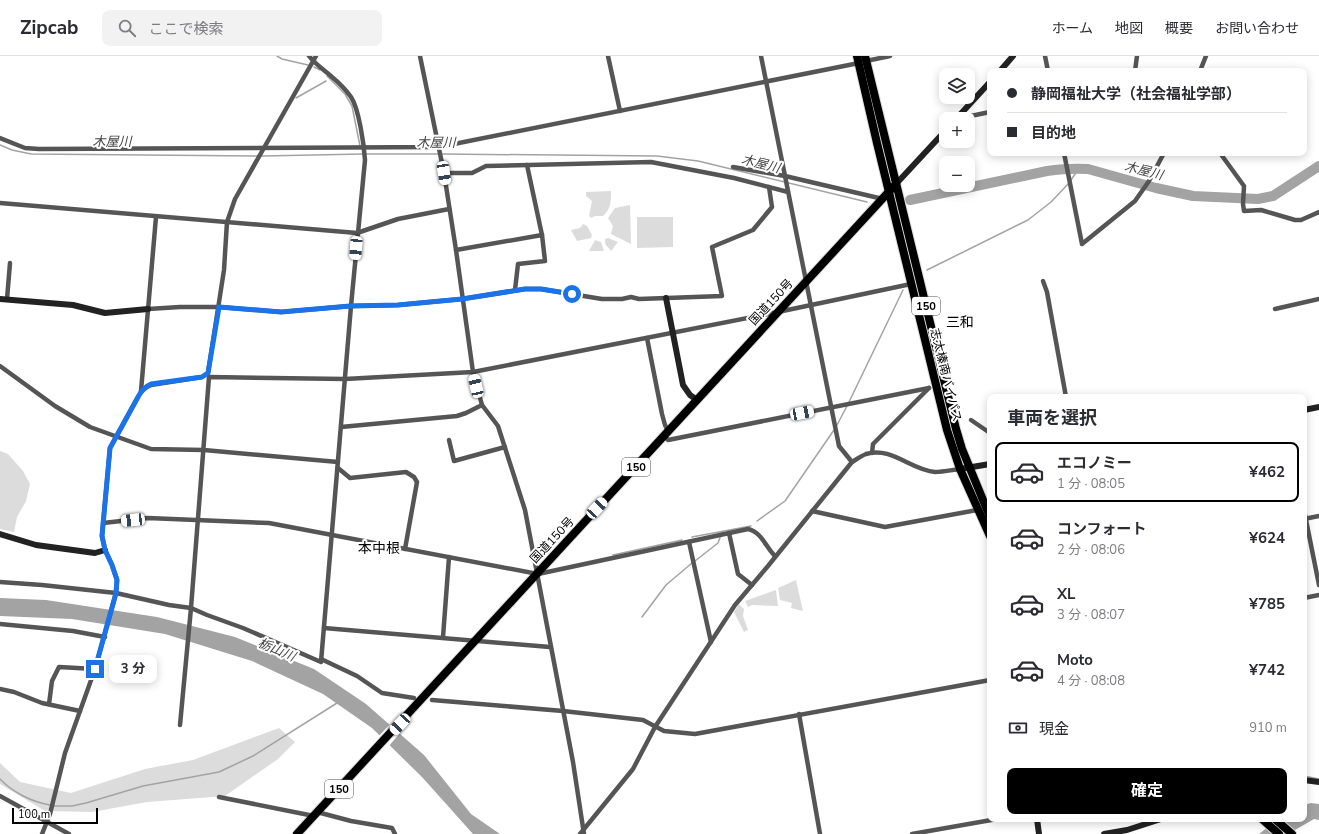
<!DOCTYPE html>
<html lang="ja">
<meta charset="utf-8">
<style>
body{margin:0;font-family:"Nunito Sans","Noto Sans JP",sans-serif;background:#f2f2f3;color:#2b2b33;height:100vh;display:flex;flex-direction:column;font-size:15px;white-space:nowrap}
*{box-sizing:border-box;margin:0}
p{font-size:13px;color:#7c7c81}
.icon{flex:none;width:22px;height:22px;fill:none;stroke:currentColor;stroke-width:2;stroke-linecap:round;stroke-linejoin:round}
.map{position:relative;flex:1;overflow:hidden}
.side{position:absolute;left:987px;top:338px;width:320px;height:428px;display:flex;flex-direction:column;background:#fff;border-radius:8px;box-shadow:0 2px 10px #0003}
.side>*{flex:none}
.guide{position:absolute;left:987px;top:12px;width:320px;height:88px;border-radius:8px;box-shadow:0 2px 10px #0003;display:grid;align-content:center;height:88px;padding:0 20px;background:#fff}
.buttons{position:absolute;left:939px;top:12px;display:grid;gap:8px}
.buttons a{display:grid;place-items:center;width:36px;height:36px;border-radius:8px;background:#fff;box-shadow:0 2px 10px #0003;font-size:20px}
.scale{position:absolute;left:12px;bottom:10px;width:86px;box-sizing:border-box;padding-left:4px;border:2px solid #000;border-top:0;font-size:11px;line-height:14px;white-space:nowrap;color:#000;-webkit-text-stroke:3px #fff;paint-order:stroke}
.end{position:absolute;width:18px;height:18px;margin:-9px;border:5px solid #1a73e8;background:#fff;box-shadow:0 0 0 2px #fff}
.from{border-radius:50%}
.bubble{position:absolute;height:28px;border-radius:8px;background:#fff;box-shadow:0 2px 10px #0003;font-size:13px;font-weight:700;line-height:28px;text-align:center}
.car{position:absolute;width:12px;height:24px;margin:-12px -6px;border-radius:5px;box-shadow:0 0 3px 1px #0007;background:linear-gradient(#fff 24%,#345 0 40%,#fff 0 76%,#345 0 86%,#fff 0)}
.guide b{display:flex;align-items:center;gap:14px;height:38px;font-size:15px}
.guide b+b{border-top:1px solid #e1e1e2}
.guide i{width:10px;height:10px;background:#2b2b33}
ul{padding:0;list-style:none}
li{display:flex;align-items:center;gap:12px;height:60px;margin:0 8px 6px;padding:0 12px;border:2px solid transparent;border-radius:8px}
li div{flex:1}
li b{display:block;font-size:15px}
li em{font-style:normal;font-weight:700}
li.on{border-color:#000}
li>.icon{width:36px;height:36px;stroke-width:1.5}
h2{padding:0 20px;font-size:18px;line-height:48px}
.pay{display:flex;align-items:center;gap:10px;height:44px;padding:0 20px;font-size:15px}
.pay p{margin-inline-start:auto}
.cta{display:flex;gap:8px;margin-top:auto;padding:8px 20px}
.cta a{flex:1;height:46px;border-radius:8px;background:#000;color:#fff;font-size:16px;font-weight:700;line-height:46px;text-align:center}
header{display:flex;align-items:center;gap:24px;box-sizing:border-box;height:56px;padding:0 20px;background:#fff;border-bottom:1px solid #e1e1e2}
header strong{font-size:19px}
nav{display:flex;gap:22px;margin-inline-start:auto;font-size:14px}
.search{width:280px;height:36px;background:#f2f2f3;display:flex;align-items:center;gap:10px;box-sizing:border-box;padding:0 14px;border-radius:8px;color:#7c7c81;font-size:15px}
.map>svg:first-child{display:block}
.green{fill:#dcdcdc}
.water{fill:#a3a3a3}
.pier{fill:#fff}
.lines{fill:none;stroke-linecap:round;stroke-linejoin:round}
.stream{stroke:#a3a3a3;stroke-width:1.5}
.river{stroke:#a3a3a3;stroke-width:10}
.highway-casing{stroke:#dbdbdb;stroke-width:10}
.street{stroke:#555;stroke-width:4.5}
.secondary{stroke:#222;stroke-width:6}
.highway{stroke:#000;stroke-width:8}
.route{stroke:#1a73e8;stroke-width:5}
.labels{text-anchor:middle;stroke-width:4;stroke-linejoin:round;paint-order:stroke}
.shield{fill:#fff;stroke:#4c4c4c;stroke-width:1}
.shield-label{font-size:11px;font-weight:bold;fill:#000}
.street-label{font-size:12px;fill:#000;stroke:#fff}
.water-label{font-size:13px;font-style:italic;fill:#444;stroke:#fff}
.quarter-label{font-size:14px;fill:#000;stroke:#fff}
</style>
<header>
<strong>Zipcab</strong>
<div class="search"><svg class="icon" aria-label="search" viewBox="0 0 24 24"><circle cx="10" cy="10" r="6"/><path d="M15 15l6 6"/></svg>ここで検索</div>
<nav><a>ホーム</a><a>地図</a><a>概要</a><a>お問い合わせ</a></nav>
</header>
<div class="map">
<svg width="1319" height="778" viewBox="0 0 1319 778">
<rect width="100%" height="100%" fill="#fff"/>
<g class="green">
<path d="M611,135C611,145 611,153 603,160H595L591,162L589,160L592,145L586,140V136Z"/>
<path d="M630,149L631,188L611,178L613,170L608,162L615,152Z"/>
<path d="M637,161H673V191L637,192Z"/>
<path d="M583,168L587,170L592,179L591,182L577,185L571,174L580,172Z"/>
<path d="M608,182L618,186L611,195C608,190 604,190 605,183Z"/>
<path d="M595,184L601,186L604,195H589Z"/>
<path d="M0,395L8,398L23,415L30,428L26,445L17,461L14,476L0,473Z"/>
<path d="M796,524L803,555L791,552L792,547L780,544L778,532Z"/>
<path d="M776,534L778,550L752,549L748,551L745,545Z"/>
<path d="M739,548L744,553L743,560L748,574L744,576L734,556Z"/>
<path d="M279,672L295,686L278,703L225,740L147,746L92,756L45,755L0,728V707L20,726L71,737L145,713L193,704Z"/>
</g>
<g class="water">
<path d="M0,542L46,544L157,561L235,581L314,613L366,648L424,699L471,758L500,778H473L422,721L372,672L323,638L252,605L165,578L72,563L0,560Z"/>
<path d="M1311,747L1319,748V764L1314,763L1288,778H1259L1278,763H1304V749Z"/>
</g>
<path class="pier" d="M391,667L401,676L388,691L378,681Z"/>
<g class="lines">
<g class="stream">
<path d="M277,0L282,3L308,9"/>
<path d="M314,11L320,14"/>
<path d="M327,20L345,38L352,50L360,90"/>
<path d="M296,42L326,25"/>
<path d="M0,89L12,94L31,98L263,100L363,98"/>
<path d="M366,98H439"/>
<path d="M442,98L657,100L698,105L867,146"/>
<path d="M1071,124L1079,112"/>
<path d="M927,214L1028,164L1051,146L1069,127"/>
<path d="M849,346L903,234"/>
<path d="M837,369L847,350"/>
<path d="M757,465L785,445L834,374"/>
<path d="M692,481L751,470"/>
<path d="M613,499L682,484"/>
<path d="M695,505L718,487L722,476"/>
<path d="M642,561L666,529L692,507"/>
<path d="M1304,720L1319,723"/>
<path d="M0,723C12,736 32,746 50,749"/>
<path d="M54,750H72L86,747L143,730L219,716L253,700L337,647"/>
</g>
<path class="river" d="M910,144L1047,115C1061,113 1074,112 1088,113L1156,132L1193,140L1258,143L1273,140L1319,110"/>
<defs>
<g id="highway">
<path d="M857,0L877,87L947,374L960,413L990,480"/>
<path d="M865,0L956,373L962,393L990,461"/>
<path d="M1262,763L1279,778"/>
<path d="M1275,763L1292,778"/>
<path d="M297,778L896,128"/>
</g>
</defs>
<use href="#highway" class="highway-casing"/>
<g class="street">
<path d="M420,0L444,117L456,194L473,316L482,349L498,370L525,454L573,706L584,778"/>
<path d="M608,0L620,55"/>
<path d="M761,0L839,390L852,406"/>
<path d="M1045,0L1048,15"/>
<path d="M866,5L890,0"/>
<path d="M1135,15L1137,0"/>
<path d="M1200,15L1206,0"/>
<path d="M956,63L990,56"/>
<path d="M0,82L25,92L39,93L439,91L859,7"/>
<path d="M1064,97L1082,188L1135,145L1149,125L1164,97"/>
<path d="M1220,97L1244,130L1243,148L1244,155L1261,154L1295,164H1301L1319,156"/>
<path d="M733,111L785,120L883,143"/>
<path d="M444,117H472L486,110L651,106L734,122L788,136"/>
<path d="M0,147L357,177L398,163L449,153"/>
<path d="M456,194L542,179"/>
<path d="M1043,225L1047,236L1066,341"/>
<path d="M515,234L518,208L545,205L542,179L527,109"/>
<path d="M7,243L10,207"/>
<path d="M148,253L180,251H219L281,256L351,250L398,249L462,243L525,233H541L602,243H622L631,241L639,243L722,240L712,191L753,174L772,151L769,131"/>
<path d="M1275,253L1319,243"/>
<path d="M647,282L662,358L665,369L668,375"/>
<path d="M0,310L55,350L90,371L151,393L204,394L338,406"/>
<path d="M141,335L156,161"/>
<path d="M971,364L990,377"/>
<path d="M341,371L457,360L466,357L482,349"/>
<path d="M664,380L668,384L929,332"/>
<path d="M449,384L454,405L505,391"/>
<path d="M872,397L873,388L929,332"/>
<path d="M338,412L350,422L406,416L414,421L417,426L405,493"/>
<path d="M1304,454L1319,529"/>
<path d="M812,455L885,471L977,454"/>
<path d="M1304,463L1319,460"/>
<path d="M103,467L148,462L269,467L538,518L748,473C762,476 766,492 775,500"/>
<path d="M729,477L738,518L752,529"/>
<path d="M689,486L711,586"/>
<path d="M0,526L42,529L116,537L169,549L191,552L207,559L243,572L321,606L351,250L365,104C364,89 359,53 351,41C346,34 338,26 332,21C324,14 315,8 309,0"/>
<path d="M1304,542L1319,539"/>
<path d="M0,568L73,575L105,581"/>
<path d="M324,572L550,591"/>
<path d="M443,581L449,501"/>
<path d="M321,603L357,620L382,637L414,642"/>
<path d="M0,633L14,636L42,647L80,655"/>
<path d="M432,644L563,655L643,664L664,675L695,678L990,624"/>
<path d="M49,648L52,625L59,611L95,613"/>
<path d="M799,658L820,778"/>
<path d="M180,669L191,552L209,321L345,323L473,316L778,256L911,228"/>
<path d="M0,740L69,778"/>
<path d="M219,741L314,760"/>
<path d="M317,756L351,765L392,772L395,778"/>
<path d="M42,778L50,758L65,697L95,613L116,537L117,524L112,509L105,494L102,480L110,392L138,341C141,335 144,332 151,329L202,321L208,317L224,214L227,166L235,143L316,0"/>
<path d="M580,778L633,713L655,671L735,549L768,510L852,406C857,403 861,400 866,398C891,390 911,414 935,416C943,416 952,414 960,413"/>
<path d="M912,778L997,763"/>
</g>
<g class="secondary">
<path d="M1000,15L1013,0"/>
<path d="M956,63L990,26"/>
<path d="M896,128L946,74"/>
<path d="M666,242L683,329L690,339L697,344"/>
<path d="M0,243L73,249L105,257L148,253"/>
<path d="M1304,354L1319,351"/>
<path d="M960,413L990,408"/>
<path d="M0,478L36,489L95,497L105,494"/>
<path d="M1304,724L1319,726"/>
<path d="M1037,763L1039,778"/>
<path d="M1104,778L1127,774L1161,763"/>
</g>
<use href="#highway" class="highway"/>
</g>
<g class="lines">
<path class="route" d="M95,613L116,537L117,524L112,509L105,494L102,480L110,392L138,341C141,335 144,331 151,328L202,321L208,317L219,251L281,256L350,250L398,249L462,243L525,233H541L572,238"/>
</g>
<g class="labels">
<g class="shield">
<rect x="912" y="241" width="28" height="18" rx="3"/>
<rect x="622" y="402" width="28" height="18" rx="3"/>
<rect x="325" y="724" width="28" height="18" rx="3"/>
</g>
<g class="shield-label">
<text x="926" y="254">150</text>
<text x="636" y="415">150</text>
<text x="339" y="737">150</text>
</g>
<g class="street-label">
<text transform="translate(771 246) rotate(-47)" y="4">国道150号</text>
<text transform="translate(946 319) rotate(76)" y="4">志太榛南バイパス</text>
<text transform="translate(552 484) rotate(-47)" y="4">国道150号</text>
</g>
<g class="water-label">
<text x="112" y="90">木屋川</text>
<text x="436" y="91">木屋川</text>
<text transform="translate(761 107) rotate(14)" y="5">木屋川</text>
<text transform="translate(1144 114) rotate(14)" y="5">木屋川</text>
<text transform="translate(277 593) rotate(23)" y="5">栃山川</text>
</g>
<g class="quarter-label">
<text x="960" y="271">三和</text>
<text x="379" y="497">本中根</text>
</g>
</g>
</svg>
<div class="buttons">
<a><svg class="icon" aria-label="layers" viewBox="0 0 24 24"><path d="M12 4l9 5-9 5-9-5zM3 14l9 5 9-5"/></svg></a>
<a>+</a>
<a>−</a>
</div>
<div class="scale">100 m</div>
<i class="end from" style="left:572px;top:238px"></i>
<i class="end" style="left:95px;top:613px"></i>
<div class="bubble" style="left:109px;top:599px;width:48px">3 分</div>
<i class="car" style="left:444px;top:117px;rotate:171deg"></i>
<i class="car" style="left:356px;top:192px;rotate:185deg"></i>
<i class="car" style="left:476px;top:330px;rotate:347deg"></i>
<i class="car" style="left:802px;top:357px;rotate:79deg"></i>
<i class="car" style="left:597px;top:452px;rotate:43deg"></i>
<i class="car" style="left:133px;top:464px;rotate:264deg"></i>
<i class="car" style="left:400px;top:668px;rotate:223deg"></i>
<div class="guide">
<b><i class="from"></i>静岡福祉大学（社会福祉学部）</b>
<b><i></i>目的地</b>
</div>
<section class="side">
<h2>車両を選択</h2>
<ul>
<li class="on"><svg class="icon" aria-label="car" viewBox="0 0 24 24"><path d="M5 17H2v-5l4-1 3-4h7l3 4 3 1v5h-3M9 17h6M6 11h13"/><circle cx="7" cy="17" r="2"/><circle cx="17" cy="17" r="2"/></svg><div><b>エコノミー</b><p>1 分 · 08:05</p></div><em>¥462</em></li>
<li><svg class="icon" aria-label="car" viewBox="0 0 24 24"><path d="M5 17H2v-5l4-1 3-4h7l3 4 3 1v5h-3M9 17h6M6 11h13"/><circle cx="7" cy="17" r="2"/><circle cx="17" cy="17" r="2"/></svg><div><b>コンフォート</b><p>2 分 · 08:06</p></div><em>¥624</em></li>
<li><svg class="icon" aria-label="car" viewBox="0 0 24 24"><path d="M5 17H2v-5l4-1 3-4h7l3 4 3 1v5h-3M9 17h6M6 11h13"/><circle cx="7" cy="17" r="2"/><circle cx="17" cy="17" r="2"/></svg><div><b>XL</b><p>3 分 · 08:07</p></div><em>¥785</em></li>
<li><svg class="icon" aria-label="car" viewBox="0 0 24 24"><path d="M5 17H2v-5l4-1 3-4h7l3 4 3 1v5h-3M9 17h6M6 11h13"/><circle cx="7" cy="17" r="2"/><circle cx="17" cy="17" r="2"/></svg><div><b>Moto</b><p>4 分 · 08:08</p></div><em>¥742</em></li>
</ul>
<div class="pay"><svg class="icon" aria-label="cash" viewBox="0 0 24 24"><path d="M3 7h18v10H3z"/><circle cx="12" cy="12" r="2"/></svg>現金<p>910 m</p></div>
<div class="cta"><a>確定</a></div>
</section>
</div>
